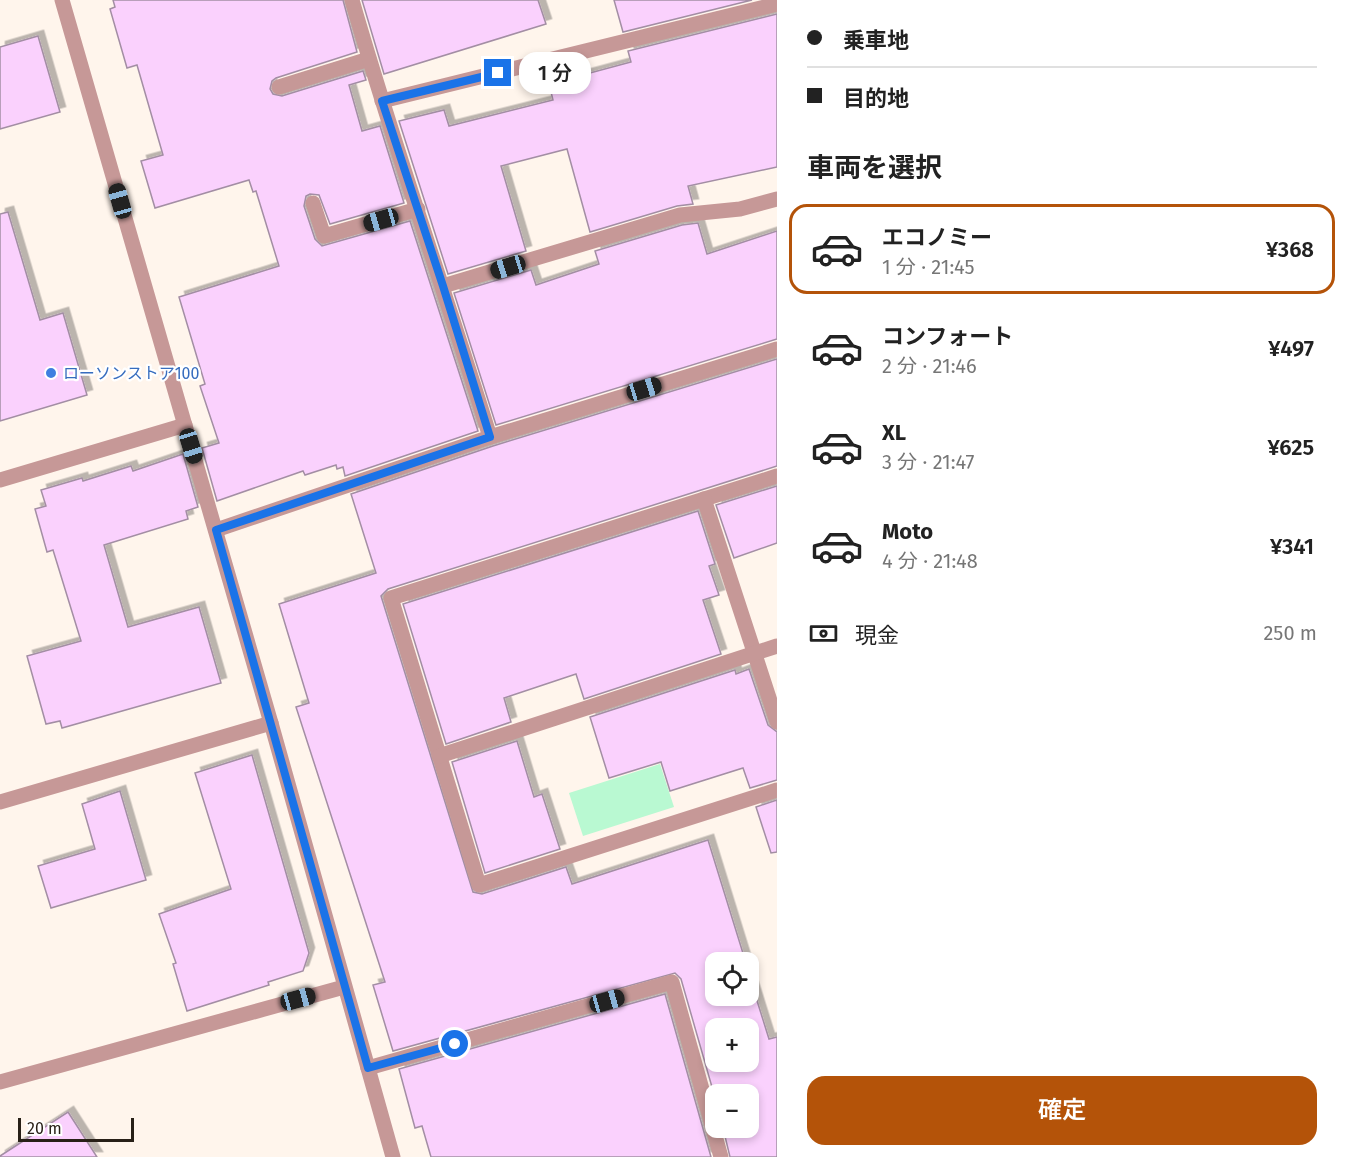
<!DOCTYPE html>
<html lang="ja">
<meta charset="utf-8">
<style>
body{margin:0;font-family:"Fira Sans","Noto Sans JP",sans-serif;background:#f6f6f6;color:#222;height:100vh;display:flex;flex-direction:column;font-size:22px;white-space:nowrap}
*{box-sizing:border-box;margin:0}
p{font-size:20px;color:#767676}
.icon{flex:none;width:33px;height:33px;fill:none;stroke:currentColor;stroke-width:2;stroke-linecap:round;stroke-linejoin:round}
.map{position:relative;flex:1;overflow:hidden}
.sheet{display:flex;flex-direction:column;background:#fff;width:570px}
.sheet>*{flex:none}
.hud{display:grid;align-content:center;height:132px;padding:0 30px;background:#fff}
.tools{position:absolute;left:705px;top:952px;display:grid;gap:12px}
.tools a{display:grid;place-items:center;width:54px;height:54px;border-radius:12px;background:#fff;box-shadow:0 3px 9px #0003;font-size:30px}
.scale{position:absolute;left:18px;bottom:15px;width:116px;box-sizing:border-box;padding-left:6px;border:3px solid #282017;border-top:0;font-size:16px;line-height:21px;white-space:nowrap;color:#282017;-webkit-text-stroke:4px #fff;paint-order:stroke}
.end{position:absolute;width:27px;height:27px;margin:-14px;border:8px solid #1a73e8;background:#fff;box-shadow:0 0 0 3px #fff}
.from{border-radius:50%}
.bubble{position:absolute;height:42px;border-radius:18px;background:#fff;box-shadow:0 3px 9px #0003;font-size:20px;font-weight:600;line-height:42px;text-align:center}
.car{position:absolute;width:18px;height:36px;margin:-18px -9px;border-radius:8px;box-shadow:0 0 4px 2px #0007;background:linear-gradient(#222 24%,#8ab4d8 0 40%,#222 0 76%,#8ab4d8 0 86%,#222 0)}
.hud b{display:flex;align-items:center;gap:21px;height:57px;font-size:22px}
.hud b+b{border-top:2px solid #e0e0e0}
.hud i{width:15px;height:15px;background:#222}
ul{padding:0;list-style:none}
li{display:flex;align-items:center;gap:18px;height:90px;margin:0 12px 9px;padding:0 18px;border:3px solid transparent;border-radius:18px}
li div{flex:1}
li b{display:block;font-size:22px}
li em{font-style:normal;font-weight:600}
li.on{border-color:#b45309}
li>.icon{width:54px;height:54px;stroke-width:1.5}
h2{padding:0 30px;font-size:27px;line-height:72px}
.pay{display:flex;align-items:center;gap:15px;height:66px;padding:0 30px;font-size:22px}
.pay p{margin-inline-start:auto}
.button{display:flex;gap:12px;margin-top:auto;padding:12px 30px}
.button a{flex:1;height:69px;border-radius:18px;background:#b45309;color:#fff;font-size:24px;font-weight:600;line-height:69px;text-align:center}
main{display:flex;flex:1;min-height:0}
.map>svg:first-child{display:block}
.green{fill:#b9f9d2}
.building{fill:#fad1fd;stroke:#a38ea4;stroke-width:1.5;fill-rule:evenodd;filter:url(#shadow)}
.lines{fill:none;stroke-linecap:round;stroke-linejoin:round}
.lane{stroke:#c69897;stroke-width:15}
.street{stroke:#c69897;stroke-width:15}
.route{stroke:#1a73e8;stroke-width:8}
.shop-dot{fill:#3f7fe0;stroke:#fff;stroke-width:2}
.labels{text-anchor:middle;stroke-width:4.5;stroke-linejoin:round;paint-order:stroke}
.shop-label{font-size:16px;fill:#366cbe;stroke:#fff;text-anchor:start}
</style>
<main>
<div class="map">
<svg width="777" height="1157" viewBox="0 0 777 1157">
<defs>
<filter id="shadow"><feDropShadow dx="5.5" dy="-5.5" stdDeviation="0" flood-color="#0004"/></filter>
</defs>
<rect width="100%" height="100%" fill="#fff5ec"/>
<path class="green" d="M660,764L674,807L583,836L569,793Z"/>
<g class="building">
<path d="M113,0H343L357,52L276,78L272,81L270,89L273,94L282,96L363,71L366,80L349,85L362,131L380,126L404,203L330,224L319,195L310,194L306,196L304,206L315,239L322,246L410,221L478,431L345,476L343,467L337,469L336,465L305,475L303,471L217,501L202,448L219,443L200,386L205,384L179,297L279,266L256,191L253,192L249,180L155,208L141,161L163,155L137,65L127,68L110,9L115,7Z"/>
<path d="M362,0H538L546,24L384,74Z"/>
<path d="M614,0H752L623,32Z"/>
<path d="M777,14V167L688,186L693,204L677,206L590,232L567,149L501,166L526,251L448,274L399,121L444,110L449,126L553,100L549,84L631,62L628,51Z"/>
<path d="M38,36L60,112L0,129V47Z"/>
<path d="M8,212L40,320L63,313L87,395L0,421V214Z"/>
<path d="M698,223L707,254L777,231V339L496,425L454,293L531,270L536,285L599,264L595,251L682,225Z"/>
<path d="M777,359V466L388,589L381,596L473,892L482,894L566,867L572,884L708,840L746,963H716V996H748V972L769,1039L777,1037V1157H730L723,1128H748V1095H716V1101L681,979L675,973L393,1051L373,985L385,982L296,707L309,703L279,604L376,573L351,494L493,446ZM716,1029H748V1062H716Z"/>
<path d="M183,454L198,507L186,511L188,519L104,545L128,627L199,607L221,683L62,728L60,721L46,724L27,656L81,641L53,550L47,552L35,509L46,506L41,490L82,478L83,481L131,466L133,471Z"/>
<path d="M777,486V543L734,558L716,505Z"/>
<path d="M698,511L715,564L709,566L719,595L703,600L721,654L584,699L576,674L504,698L511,722L446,744L403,604Z"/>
<path d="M749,669L768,725L777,732V780L750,788L743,768L670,791L661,762L609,778L590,717L735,670L736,674Z"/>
<path d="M517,741L534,797L542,794L560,849L485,873L452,762Z"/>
<path d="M252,755L309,953L303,971L268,982L269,985L187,1011L173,964L176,963L159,914L231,889L195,773Z"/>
<path d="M120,791L146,880L51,908L38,866L95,849L82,804Z"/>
<path d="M777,800V852L771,853L756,807Z"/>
<path d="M665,994L711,1157H431L422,1126L415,1128L399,1069Z"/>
<path d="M68,1112L97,1157H0V1156Z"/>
</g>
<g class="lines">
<g class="lane">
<path d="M279,87L369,59"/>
<path d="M313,203L324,236L418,209"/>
</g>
<g class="street">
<path d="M62,0L271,723L393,1157"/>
<path d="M352,0C394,147 445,291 490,437"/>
<path d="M382,101L777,4"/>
<path d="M443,286L680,215L740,209L777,199"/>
<path d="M777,476L391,598L479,885L777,790"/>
<path d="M0,480L185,425"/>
<path d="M704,499L777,722"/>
<path d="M216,530L490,437L777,349"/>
<path d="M439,756L777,646"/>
<path d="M0,802L271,723"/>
<path d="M368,1068L672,982L721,1157"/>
<path d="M0,1082L344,987"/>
</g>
</g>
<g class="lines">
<path class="route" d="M455,1044L368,1068L216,530L490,437L443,286L382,101L498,73"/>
</g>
<circle class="shop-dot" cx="51" cy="373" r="6"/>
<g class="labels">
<g class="shop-label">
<text x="63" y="379">ローソンストア100</text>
</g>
</g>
</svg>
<div class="tools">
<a><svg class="icon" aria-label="locate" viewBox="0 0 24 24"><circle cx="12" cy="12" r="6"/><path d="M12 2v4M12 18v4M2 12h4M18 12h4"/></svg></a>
<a>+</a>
<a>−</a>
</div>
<div class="scale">20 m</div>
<i class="end from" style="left:455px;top:1044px"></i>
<i class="end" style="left:498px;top:73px"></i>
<div class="bubble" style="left:519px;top:52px;width:72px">1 分</div>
<i class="car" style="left:120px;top:201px;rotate:344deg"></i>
<i class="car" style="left:381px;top:220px;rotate:254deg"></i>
<i class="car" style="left:508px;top:267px;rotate:253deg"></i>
<i class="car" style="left:644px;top:389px;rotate:73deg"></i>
<i class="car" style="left:191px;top:446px;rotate:163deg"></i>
<i class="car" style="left:298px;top:999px;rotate:75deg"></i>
<i class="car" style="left:607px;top:1001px;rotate:74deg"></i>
</div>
<section class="sheet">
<div class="hud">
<b><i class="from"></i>乗車地</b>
<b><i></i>目的地</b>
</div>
<h2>車両を選択</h2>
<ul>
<li class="on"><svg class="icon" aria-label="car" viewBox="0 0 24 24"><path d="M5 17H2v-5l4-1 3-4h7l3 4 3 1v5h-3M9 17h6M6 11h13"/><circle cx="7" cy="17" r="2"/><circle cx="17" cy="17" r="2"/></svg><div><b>エコノミー</b><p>1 分 · 21:45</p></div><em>¥368</em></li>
<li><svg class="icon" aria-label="car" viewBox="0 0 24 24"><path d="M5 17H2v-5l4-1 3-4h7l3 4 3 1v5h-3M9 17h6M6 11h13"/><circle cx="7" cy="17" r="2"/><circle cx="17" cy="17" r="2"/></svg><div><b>コンフォート</b><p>2 分 · 21:46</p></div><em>¥497</em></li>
<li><svg class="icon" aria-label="car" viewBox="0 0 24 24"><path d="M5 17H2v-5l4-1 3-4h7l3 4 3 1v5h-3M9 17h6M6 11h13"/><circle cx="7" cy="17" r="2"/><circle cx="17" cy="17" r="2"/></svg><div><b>XL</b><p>3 分 · 21:47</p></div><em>¥625</em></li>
<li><svg class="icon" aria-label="car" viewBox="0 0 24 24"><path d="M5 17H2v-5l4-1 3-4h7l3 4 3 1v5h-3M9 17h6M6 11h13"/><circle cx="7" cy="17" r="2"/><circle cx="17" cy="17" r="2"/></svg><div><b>Moto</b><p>4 分 · 21:48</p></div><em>¥341</em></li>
</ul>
<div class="pay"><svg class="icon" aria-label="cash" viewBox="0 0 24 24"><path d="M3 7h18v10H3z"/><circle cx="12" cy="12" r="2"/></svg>現金<p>250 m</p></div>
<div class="button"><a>確定</a></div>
</section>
</main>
